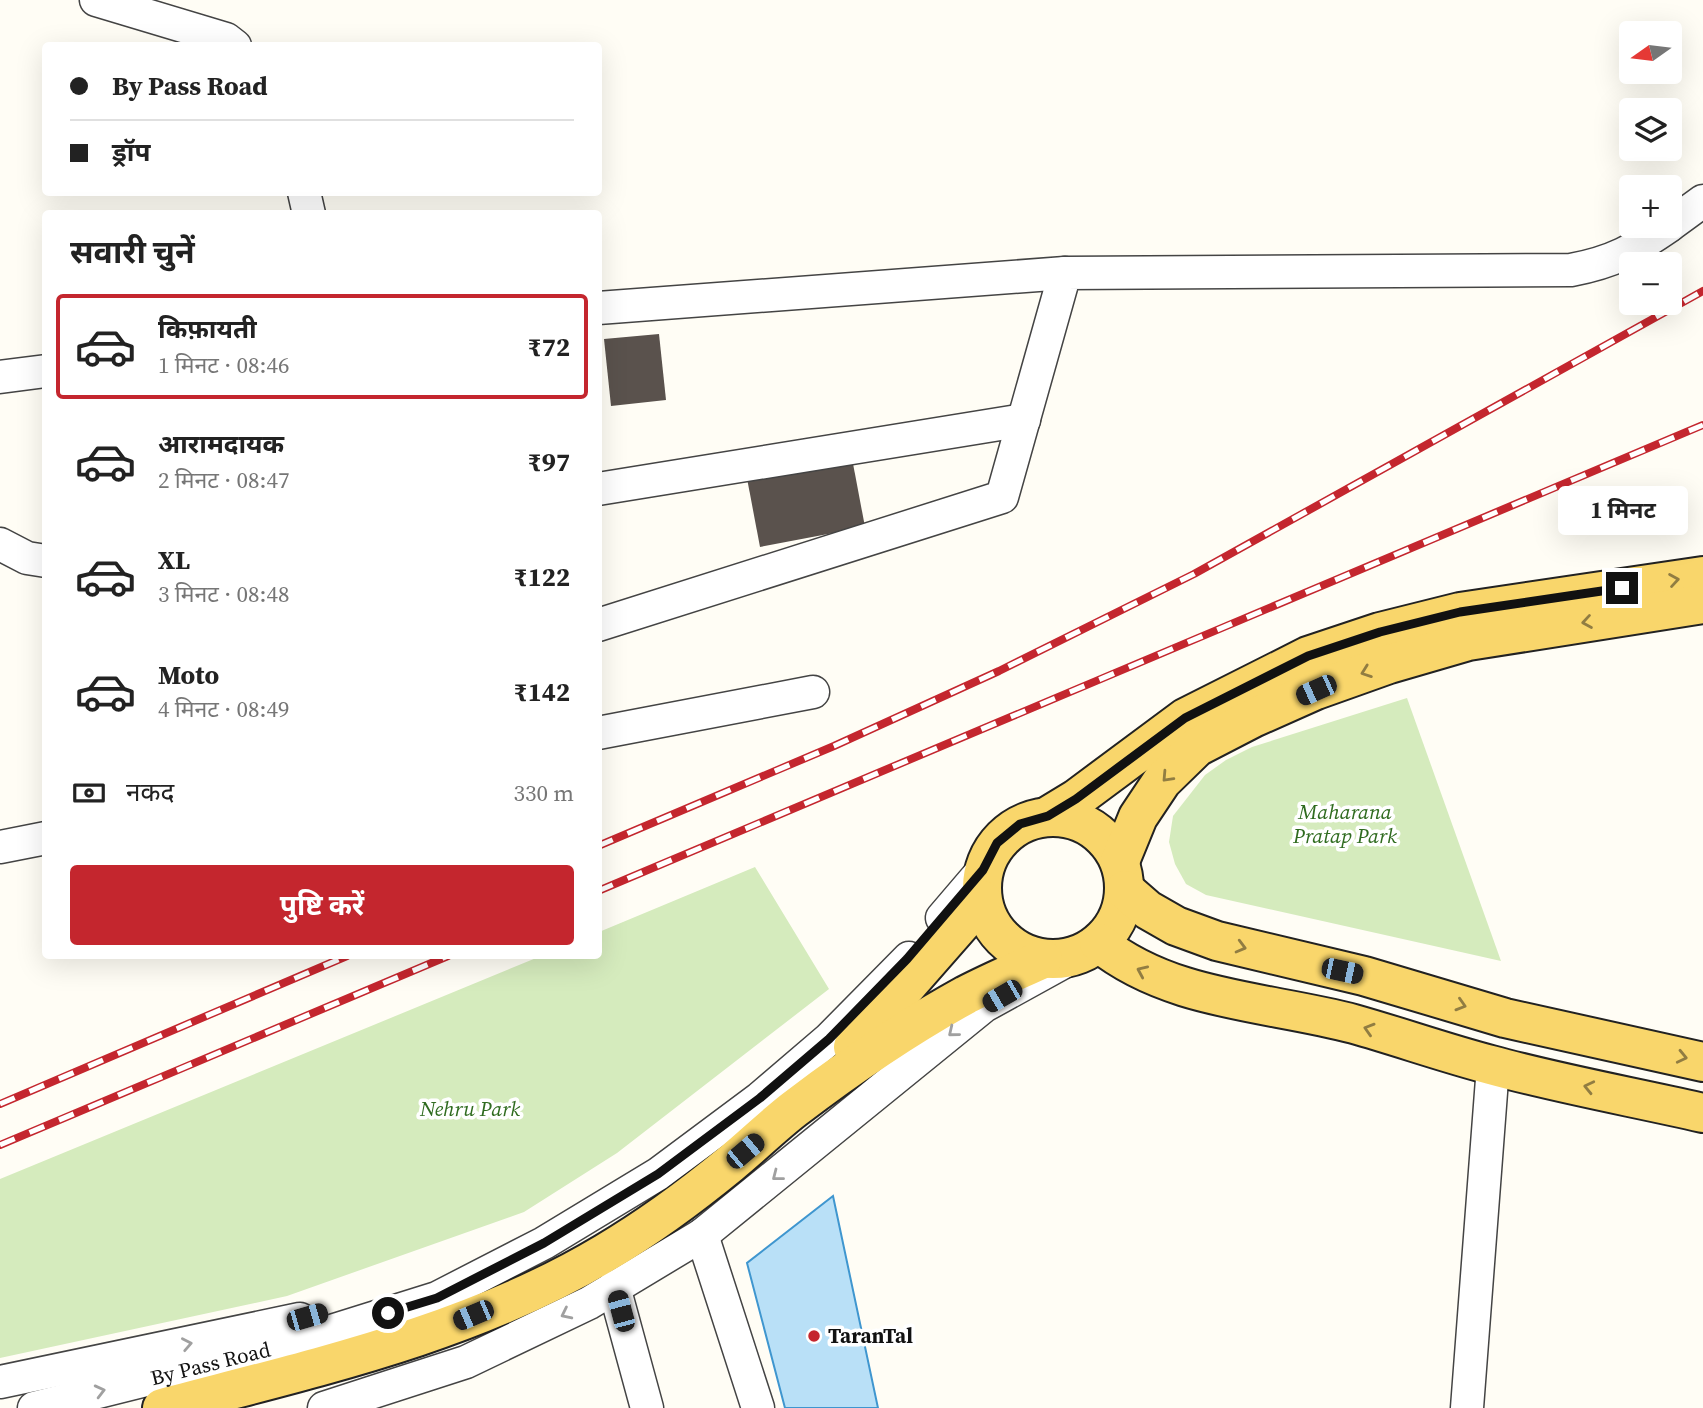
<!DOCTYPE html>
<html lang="hi">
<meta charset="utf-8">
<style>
body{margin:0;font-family:"Source Serif 4","Noto Sans Devanagari",serif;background:#f2f2f2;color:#222;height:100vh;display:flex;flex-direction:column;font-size:26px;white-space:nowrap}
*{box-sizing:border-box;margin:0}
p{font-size:23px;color:#767676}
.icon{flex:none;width:38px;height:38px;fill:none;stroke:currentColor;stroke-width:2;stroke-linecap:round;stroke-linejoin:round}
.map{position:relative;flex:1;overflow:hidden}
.side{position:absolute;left:42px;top:210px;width:560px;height:749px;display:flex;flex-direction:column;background:#fff;border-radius:7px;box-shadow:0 7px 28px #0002}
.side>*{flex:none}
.hud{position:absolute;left:42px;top:42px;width:560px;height:154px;border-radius:7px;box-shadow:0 7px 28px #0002;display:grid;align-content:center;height:154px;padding:0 28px;background:#fff}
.needle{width:46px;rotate:256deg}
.buttons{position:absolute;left:1619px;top:21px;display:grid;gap:14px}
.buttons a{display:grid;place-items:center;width:63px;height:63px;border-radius:7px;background:#fff;box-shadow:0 7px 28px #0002;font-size:35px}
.end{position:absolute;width:32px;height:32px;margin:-16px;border:9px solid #111;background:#fff;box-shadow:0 0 0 4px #fff}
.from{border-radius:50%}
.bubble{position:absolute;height:49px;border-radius:7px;background:#fff;box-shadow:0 7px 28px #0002;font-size:23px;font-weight:700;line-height:49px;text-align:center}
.car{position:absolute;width:21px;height:42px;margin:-21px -10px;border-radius:9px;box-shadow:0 0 5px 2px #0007;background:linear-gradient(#222 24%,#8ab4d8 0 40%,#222 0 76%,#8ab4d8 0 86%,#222 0)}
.hud b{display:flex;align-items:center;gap:24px;height:66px;font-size:26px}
.hud b+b{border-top:2px solid #e0e0e0}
.hud i{width:18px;height:18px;background:#222}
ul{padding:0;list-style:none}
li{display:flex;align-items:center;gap:21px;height:105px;margin:0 14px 10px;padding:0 14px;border:4px solid transparent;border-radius:7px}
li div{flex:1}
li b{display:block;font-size:26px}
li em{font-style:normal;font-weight:700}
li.active{border-color:#c4262e}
li>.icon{width:63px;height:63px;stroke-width:1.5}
h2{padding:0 28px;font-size:32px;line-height:84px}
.pay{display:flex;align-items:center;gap:18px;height:77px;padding:0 28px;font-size:26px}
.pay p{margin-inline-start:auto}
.button{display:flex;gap:14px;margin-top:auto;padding:14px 28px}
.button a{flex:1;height:80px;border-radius:7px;background:#c4262e;color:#fff;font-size:28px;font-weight:700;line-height:80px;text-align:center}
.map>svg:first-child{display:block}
.green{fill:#d5ebbd}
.water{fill:#b9e0f7;stroke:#3f96cf;stroke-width:2}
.building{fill:#5a524d}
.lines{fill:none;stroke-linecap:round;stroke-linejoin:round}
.minor-casing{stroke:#444;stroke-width:35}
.major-casing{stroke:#222;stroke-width:42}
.minor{stroke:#fff;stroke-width:32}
.major{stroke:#f9d66b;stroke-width:38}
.rail-casing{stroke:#c4262e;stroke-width:8}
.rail{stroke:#fff;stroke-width:5;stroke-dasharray:16;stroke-linecap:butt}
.oneway{stroke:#917d42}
.oneway2{stroke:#a0a0a0}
.route{stroke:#111;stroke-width:9}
.poi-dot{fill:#c4262e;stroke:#fff;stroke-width:2.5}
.labels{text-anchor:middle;stroke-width:7;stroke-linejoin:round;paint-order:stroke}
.park-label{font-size:21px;font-style:italic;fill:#2f6b1f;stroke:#fff}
.poi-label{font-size:21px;font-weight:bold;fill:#111;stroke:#fff;text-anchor:start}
.street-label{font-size:21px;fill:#111;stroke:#fff}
</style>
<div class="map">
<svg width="1703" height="1408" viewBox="0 0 1703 1408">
<rect width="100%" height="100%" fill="#fffdf5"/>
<g class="green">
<path d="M1407,698L1501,961L1206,895L1186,884L1175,864L1169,842L1173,816L1205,775L1226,760L1252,747Z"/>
<path d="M755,867L829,989L617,1153L524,1212L287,1296L0,1358V1179L541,956H598L599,932Z"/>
</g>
<path class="water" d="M833,1196L878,1408H785L747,1263Z"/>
<g class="building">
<path d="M659,334L666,400L611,406L604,339Z"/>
<path d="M851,453L865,527L760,547L746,473Z"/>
</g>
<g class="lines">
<defs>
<g id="minor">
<path d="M96,0L226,39L235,46"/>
<path d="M304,192L309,214"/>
<path d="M1670,225L1703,201"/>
<path d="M598,308L1065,273"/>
<path d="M0,377L46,371"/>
<path d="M598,489L1024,420"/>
<path d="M0,544L27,558L46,561"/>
<path d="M598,625L1002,497L1065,273L1571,270C1614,262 1634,250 1669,226"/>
<path d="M598,733L813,692"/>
<path d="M0,847L46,838"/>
<path d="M942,918L983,870"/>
<path d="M702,1235L758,1408"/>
<path d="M614,1287L647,1408"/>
<path d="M0,1382L300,1319"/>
<path id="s1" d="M34,1408L290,1344L437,1298L544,1243L658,1174L760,1098L829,1039L909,958"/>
<path d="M324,1408L466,1362L589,1303L702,1235L984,1006L1073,957"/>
<path d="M1467,1408L1493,1066"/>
</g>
<g id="major">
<path d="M1048,816L1076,799L1185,718L1308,656L1380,632L1460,612L1703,576"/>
<circle cx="1053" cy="888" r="71"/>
<path d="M1120,861L1138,817L1162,781L1197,747L1253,718L1316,690L1389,664L1468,641L1703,604"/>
<path d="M1125,890L1148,910L1176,926L1217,941L1364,976L1505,1018L1703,1062"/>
<path d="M1099,943C1171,1001 1268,1001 1354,1024C1400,1037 1445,1053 1491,1065C1560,1084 1633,1097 1703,1113"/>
<path d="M853,1047L982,900"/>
<path d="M162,1408C313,1368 470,1334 605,1253C649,1227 691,1196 730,1164C752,1146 772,1126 794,1109C849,1067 906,1028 966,995C991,982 1017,971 1043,959"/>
</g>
</defs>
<use href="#minor" class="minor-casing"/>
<use href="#major" class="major-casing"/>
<use href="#minor" class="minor"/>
<use href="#major" class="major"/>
<defs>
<g id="rail">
<path d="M598,846L834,746L999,671L1194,574L1703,291"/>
<path d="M598,891L1703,425"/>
<path d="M0,1104L347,956"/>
<path d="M0,1145L448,956"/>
</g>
</defs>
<use href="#rail" class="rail-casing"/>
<use href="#rail" class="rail"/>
</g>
<defs><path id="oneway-chevron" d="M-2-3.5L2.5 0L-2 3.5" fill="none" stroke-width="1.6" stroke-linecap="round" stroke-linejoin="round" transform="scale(1.75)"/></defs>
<g class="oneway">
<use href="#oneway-chevron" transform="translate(1674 580) rotate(-9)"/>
<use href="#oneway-chevron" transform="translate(1587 622) rotate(171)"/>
<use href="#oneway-chevron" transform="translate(1366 672) rotate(160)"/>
<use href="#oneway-chevron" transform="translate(1167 777) rotate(133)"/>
<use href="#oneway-chevron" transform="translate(1241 947) rotate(15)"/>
<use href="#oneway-chevron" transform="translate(1142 971) rotate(-156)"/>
<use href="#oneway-chevron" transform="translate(1461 1005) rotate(17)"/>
<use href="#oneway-chevron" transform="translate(1369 1029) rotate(-163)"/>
<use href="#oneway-chevron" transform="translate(1682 1057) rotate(13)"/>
<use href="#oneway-chevron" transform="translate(1589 1087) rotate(-167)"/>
</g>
<g class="oneway2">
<use href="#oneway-chevron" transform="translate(953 1032) rotate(141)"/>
<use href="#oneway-chevron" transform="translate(777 1176) rotate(142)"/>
<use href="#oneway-chevron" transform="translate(566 1314) rotate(154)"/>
<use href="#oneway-chevron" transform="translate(187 1344) rotate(-11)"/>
<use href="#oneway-chevron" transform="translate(100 1391) rotate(-14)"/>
</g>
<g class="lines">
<path class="route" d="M388,1313L437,1298L544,1243L658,1174L760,1098L829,1039L907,959L983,870L997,843L1020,824L1048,816L1076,799L1185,718L1308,656L1380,632L1460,612L1622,588"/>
</g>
<circle class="poi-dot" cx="814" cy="1336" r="7"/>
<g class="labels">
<g class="park-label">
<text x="1345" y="819">Maharana<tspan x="1345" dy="24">Pratap Park</tspan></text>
<text x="470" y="1116">Nehru Park</text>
</g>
<g class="poi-label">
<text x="828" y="1343">TaranTal</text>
</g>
<g class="street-label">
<text dy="7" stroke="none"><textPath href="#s1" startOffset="182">By Pass Road</textPath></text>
</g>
</g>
</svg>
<div class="buttons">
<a><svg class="needle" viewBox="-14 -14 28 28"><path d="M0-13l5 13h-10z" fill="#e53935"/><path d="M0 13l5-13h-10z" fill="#767676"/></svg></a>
<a><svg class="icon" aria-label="layers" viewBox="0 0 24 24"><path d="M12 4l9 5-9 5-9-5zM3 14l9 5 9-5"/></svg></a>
<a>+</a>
<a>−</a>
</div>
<i class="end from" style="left:388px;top:1313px"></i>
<i class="end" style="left:1622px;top:588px"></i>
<div class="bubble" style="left:1558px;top:486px;width:130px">1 मिनट</div>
<i class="car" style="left:1316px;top:690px;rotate:246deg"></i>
<i class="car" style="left:1342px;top:971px;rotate:102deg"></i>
<i class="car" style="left:1002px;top:996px;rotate:240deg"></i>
<i class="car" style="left:745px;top:1151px;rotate:50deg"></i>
<i class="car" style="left:621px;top:1311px;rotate:345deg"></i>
<i class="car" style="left:473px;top:1315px;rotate:247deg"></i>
<i class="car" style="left:307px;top:1317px;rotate:74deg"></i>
<div class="hud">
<b><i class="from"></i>By Pass Road</b>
<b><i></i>ड्रॉप</b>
</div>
<section class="side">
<h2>सवारी चुनें</h2>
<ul>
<li class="active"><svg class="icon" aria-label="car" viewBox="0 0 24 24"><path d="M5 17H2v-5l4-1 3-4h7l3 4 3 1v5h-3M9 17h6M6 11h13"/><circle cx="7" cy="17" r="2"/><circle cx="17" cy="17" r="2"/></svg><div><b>किफ़ायती</b><p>1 मिनट · 08:46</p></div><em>₹72</em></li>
<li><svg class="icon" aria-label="car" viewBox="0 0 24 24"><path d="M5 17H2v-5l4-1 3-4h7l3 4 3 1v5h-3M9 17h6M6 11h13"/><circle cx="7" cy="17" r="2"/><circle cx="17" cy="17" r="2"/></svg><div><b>आरामदायक</b><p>2 मिनट · 08:47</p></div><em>₹97</em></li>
<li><svg class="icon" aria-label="car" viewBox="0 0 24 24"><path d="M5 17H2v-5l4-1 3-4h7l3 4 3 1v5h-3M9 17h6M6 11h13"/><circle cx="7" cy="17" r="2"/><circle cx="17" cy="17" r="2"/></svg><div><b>XL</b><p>3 मिनट · 08:48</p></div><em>₹122</em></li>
<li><svg class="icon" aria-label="car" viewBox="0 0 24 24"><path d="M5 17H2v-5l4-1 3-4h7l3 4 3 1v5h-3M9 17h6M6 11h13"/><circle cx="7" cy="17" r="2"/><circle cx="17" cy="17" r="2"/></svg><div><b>Moto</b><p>4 मिनट · 08:49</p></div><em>₹142</em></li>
</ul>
<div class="pay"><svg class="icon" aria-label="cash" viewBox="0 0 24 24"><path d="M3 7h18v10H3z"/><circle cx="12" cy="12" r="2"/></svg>नकद<p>330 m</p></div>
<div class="button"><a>पुष्टि करें</a></div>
</section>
</div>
